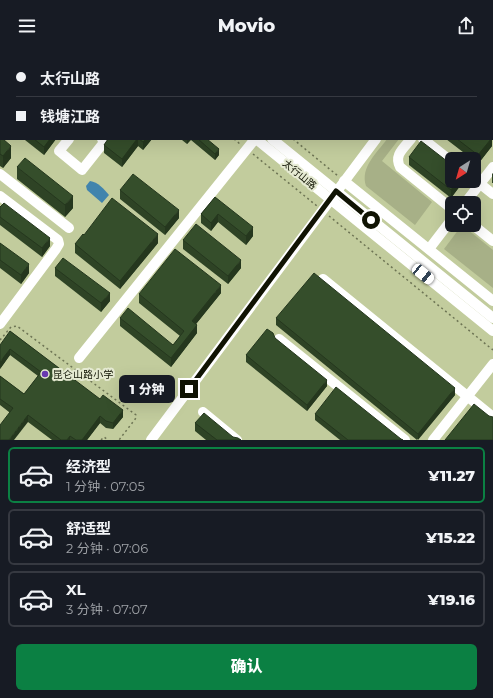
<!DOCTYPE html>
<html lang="zh">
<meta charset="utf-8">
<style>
body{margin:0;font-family:Montserrat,"Noto Sans SC",sans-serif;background:#20242c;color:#f1f3f6;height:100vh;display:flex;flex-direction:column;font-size:15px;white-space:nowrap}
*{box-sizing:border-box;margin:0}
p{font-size:13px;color:#9ea1a6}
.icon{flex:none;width:22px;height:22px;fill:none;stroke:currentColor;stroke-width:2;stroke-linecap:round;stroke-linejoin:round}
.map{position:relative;height:388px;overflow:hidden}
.details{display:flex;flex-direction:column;background:#171b24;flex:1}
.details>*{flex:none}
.hud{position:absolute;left:0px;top:0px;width:493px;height:88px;box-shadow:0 4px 16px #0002;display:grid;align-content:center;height:88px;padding:0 16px;background:#171b24}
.needle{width:26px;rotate:217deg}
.tools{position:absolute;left:445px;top:100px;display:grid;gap:8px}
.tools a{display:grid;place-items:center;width:36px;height:36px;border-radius:6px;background:#171b24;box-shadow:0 4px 16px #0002;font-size:20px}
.end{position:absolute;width:18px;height:18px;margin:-9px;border:5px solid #101303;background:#fff;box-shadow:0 0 0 2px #fff}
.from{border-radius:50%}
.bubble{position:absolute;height:28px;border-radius:6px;background:#171b24;box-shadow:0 4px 16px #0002;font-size:13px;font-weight:800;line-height:28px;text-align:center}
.car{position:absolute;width:12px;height:24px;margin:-12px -6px;border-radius:5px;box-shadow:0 0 3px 1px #0007;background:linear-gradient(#fff 24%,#345 0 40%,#fff 0 76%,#345 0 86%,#fff 0)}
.hud b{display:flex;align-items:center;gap:14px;height:38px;font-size:15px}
.hud b+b{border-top:1px solid #363941}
.hud i{width:10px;height:10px;background:#f1f3f6}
ul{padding:7px 0 0;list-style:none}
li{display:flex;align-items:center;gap:12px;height:56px;margin:0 8px 6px;padding:0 8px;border:2px solid #363941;border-radius:6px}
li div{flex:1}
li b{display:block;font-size:15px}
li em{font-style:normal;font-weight:800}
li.selected{border-color:#0b8043}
li>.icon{width:36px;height:36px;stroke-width:1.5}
.cta{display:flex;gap:8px;margin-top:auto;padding:8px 16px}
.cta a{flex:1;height:46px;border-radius:6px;background:#0b8043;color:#fff;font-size:16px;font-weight:800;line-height:46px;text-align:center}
header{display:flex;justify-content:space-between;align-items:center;height:52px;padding:0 16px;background:#171b24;font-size:18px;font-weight:800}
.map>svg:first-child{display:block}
.green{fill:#a7b087}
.water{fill:#4184ad}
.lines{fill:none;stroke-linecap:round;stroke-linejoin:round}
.path{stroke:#6d7454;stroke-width:1.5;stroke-dasharray:2 3;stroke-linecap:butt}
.minor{stroke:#fff;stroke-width:10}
.wall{fill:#2e4325}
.shaded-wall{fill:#25371e}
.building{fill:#354e2b;stroke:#25371e}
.route{stroke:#101303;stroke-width:5}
.poi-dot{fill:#6838b0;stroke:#e5ead2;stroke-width:1.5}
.labels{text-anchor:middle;stroke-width:4;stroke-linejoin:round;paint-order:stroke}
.street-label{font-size:10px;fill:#101303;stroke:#e5ead2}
.poi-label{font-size:10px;fill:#101303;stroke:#e5ead2;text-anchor:start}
</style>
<header><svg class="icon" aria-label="menu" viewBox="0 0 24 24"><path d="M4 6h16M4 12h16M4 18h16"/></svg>Movio<svg class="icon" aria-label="share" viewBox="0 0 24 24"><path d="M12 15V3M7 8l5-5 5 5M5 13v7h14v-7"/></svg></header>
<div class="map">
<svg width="493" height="388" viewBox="0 0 493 388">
<rect width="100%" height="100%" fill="#c2cc9d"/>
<g class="green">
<path d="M387,87H399L382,109L432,150L415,173L366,134C360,115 377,101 387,87Z"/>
<path d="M462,173L493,198V236L444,197Z"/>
</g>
<path class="water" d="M90,129C98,130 104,137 109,143L102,151L87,138L86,134Z"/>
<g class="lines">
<g class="path">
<path d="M186,0L187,1"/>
<path d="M234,87L240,92"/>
<path d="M293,87L338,124"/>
<path d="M253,102L317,154"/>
<path d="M329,164L493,298"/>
<path d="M0,288L11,275L17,274L136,363V366L119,388"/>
<path d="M101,388L104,385L108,388"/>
</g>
<g class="minor">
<path d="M44,0L45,1"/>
<path d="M149,0L150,1"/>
<path d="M165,0L167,1"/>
<path d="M393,0L394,1"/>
<path d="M456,0L458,1"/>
<path d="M127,1L128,0"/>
<path d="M406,1V0"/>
<path d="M440,1L441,0"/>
<path d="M470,1L471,0"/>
<path d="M492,27L493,28"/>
<path d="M69,87L59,99L82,118L105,89L102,87"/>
<path d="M256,87L493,279"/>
<path d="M272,87L493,266"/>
<path d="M411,87C403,97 394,103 400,115L452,157"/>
<path d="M423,87L452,110"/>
<path d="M0,122L69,176"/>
<path d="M474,127L493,142"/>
<path d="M344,129L493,249"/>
<path d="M0,144L58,188L59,192L56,197L0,272"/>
<path d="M465,151L493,115"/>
<path d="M473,173L493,189"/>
<path d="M429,197L452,167"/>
<path d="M323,227L493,365"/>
<path d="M279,287L405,388"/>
<path d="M79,306L255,87"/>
<path d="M203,360L237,388"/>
<path d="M151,388L376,87"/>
<path d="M433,388L493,312"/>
</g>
</g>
<g class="wall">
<path d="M0,0L1,1V60H0Z"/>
<path d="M59,0H88L89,1H61Z"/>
<path d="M477,0H493V13L492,12V1H477Z"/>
<path d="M0,85L11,106L3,116L0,114Z"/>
<path d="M25,87H56L44,103L25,88Z"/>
<path d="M108,87H152L143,98L138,94L122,115L104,101V93Z"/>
<path d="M182,87H207L219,103L215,108L191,88L187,92L182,88Z"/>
<path d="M446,87H492V94L478,112L474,109V107H472Z"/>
<path d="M409,105L463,129V130L451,146L409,113Z"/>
<path d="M17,115L73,156L65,165L17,127Z"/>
<path d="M493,121V131H492V122Z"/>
<path d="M120,138L179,166L165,183L120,147Z"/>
<path d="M215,145L253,184L246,193L218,170L211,179L201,171V162Z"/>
<path d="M0,155L50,194L42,205L0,173Z"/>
<path d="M84,183L158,191L120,237L75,201V192Z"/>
<path d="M183,188L241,216L228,232L183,197Z"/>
<path d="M0,191L29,221L21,232L0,216Z"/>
<path d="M55,216L110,249L101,260L55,224Z"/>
<path d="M221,241L196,272L197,281L171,315L120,274V266L173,293L180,284L139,251V242Z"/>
<path d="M276,266L455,343L417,388L276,273Z"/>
<path d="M10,279L123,365L113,377L106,376L100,371L87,388H52L28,370L9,360L0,353V324L24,342L38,324L10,303L0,317Z"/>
<path d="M275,286L327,334L307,359L246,310V303Z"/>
<path d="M315,362L401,387L403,388H340L315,368Z"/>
<path d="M195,371L233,385L241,388H206L195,379Z"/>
</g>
<g class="shaded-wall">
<path d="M50,87H56L44,103V95Z"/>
<path d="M137,87H138V94L122,115V107Z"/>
<path d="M146,87H152L143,98V90Z"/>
<path d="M187,87H191L187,92Z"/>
<path d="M491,87H492V94L478,112V103Z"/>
<path d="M11,94V106L3,116V104Z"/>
<path d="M219,97V103L215,108V102Z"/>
<path d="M458,129H463V130L451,146V138Z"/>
<path d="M73,144V156L65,165V153Z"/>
<path d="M179,158V166L165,183V175Z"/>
<path d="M218,162V170L211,179V171Z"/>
<path d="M253,175V184L246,193V184Z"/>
<path d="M158,182V191L120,237V229Z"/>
<path d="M50,186V194L42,205V196Z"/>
<path d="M241,208V216L228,232V224Z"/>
<path d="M29,212V221L21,232V223Z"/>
<path d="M221,233V241L192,277V269Z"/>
<path d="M110,241V249L101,260V251Z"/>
<path d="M197,273V281L171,315V306Z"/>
<path d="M10,297V303L0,317V310Z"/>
<path d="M327,328V334L307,359V353Z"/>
<path d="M455,336V343L418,388V382Z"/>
<path d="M123,358V365L113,377V371Z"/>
<path d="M28,363V370L14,388H9Z"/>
<path d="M100,364V371L87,388H82Z"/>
<path d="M70,384V388H67Z"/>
</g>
<g class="building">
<path d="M0,0H42L43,1H1V52H0Z"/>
<path d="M69,0H88L89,1H71Z"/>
<path d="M487,0H493V5L492,4V1H488Z"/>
<path d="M0,85L1,86V87H3L11,94L3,104L0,102Z"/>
<path d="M34,87H50L44,95Z"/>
<path d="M108,87H137L122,107L104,93Z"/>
<path d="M139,87H146L143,90Z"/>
<path d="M198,87H207L219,97L215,102Z"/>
<path d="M457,87H491L478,103Z"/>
<path d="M421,89L452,113V129H458L451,138L409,105Z"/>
<path d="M25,106L73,144L65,153L17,115Z"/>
<path d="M133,122L179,158L165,175L120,138Z"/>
<path d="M215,145L253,175L246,184L218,162L211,171L201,162Z"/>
<path d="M112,146L158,182L120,229L75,192L83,182L84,183Z"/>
<path d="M4,151L50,186L42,196L0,165V155Z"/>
<path d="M196,172L241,208L228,224L183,188Z"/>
<path d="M0,191L29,212L21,223L0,208Z"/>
<path d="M175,197L221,233L192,269L197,273L171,306L120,266L128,256L173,293L184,279L139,242Z"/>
<path d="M63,206L110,241L101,251L55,216Z"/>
<path d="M314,221L455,336L418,382L276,266Z"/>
<path d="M267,277L273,281L275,286L327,328L307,353L246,303Z"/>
<path d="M10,279L100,347L103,343L123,358L113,371L106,369L100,364L82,388H76L70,384L67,388H61L28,363L9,388H0V373L13,356L0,347V324L24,342L41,320L10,297L0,310V293Z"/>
<path d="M336,335L401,387L403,388H348L315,362Z"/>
<path d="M474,352L489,364L493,365V388H445Z"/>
<path d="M204,361L233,385L238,386L241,388H217L195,371Z"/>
</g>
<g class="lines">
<path class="route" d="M189,337L336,139L371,168"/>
</g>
<circle class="poi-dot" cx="45" cy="322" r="4"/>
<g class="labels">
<g class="street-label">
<text transform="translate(300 122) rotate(39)" y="4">太行山路</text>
</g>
<g class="poi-label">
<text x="53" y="326">昆仑山路小学</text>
</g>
</g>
</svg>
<div class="tools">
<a><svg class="needle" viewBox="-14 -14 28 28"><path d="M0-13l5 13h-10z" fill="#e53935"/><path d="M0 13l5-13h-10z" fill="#9ea1a6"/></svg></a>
<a><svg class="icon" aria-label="locate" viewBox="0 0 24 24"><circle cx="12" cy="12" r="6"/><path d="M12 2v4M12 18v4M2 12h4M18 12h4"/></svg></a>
</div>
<i class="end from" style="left:371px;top:168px"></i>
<i class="end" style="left:189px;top:337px"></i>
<div class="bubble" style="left:119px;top:323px;width:56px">1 分钟</div>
<i class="car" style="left:423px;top:222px;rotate:129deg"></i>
<div class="hud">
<b><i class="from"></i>太行山路</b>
<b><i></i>钱塘江路</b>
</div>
</div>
<section class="details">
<ul>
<li class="selected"><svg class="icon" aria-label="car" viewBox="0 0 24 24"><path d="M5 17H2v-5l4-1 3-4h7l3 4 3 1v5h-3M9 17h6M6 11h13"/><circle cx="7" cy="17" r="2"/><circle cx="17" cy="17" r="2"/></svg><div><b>经济型</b><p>1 分钟 · 07:05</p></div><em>¥11.27</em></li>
<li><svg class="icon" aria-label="car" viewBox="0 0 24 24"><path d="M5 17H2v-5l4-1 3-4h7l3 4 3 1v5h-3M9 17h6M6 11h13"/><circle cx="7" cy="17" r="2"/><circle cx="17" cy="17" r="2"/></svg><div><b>舒适型</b><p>2 分钟 · 07:06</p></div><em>¥15.22</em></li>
<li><svg class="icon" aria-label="car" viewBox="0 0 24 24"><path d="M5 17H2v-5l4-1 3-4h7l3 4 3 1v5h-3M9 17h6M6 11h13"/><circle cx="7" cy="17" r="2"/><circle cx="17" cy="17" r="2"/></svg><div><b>XL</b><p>3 分钟 · 07:07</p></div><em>¥19.16</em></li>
</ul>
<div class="cta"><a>确认</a></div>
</section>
